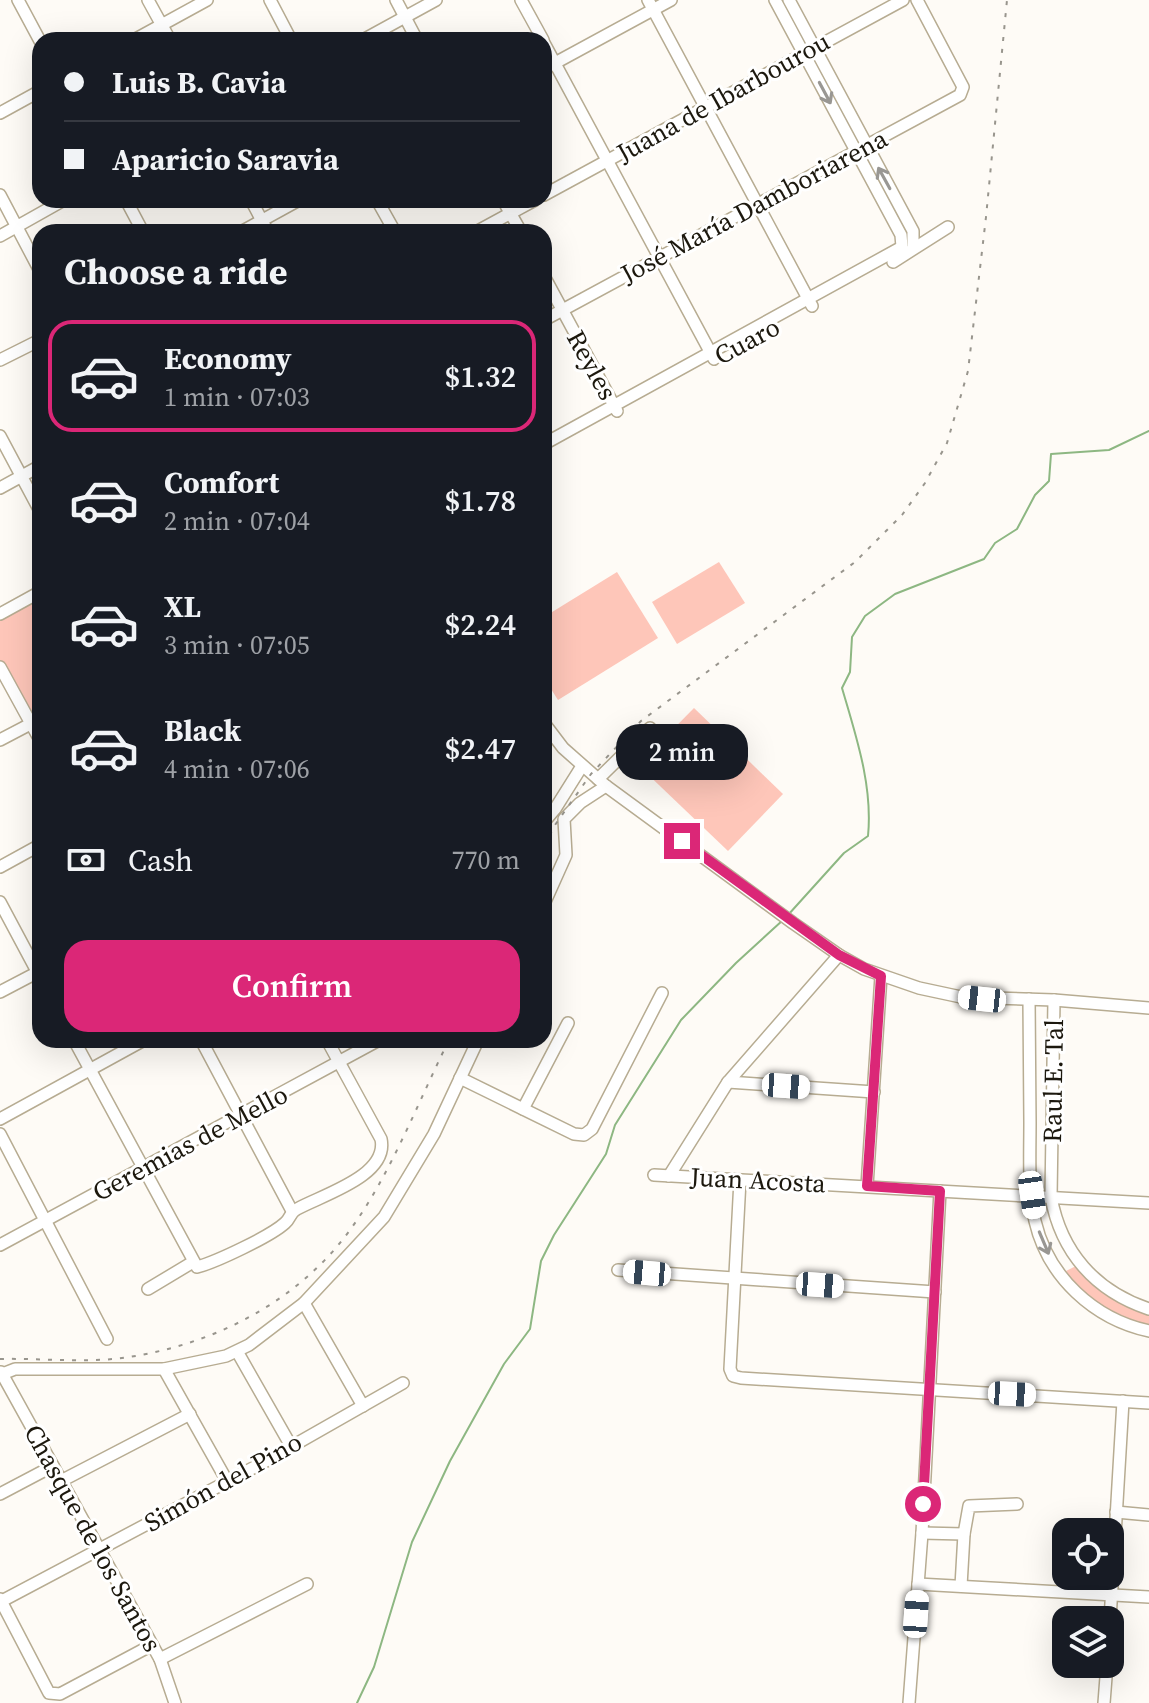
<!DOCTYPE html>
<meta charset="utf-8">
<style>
body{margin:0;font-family:"Source Serif 4",serif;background:#20242c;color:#f1f3f6;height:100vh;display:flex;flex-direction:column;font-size:30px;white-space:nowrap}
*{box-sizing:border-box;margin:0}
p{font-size:26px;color:#9ea1a6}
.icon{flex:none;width:44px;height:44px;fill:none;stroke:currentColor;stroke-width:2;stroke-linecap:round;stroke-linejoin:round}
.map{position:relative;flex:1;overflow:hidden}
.drawer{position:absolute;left:32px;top:224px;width:520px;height:824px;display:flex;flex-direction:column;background:#171b24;border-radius:24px;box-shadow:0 8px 32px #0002}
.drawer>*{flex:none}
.guide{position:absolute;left:32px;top:32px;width:520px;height:176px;border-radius:24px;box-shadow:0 8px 32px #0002;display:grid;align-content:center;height:176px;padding:0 32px;background:#171b24}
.fabs{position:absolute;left:1052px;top:1518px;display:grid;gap:16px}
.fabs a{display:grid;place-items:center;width:72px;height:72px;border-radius:16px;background:#171b24;box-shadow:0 8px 32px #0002;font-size:40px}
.end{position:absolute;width:36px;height:36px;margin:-18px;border:10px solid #db2777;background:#fff;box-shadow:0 0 0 4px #fff}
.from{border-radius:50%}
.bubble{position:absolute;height:56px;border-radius:24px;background:#171b24;box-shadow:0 8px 32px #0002;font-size:26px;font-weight:600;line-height:56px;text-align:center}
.car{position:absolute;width:24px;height:48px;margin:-24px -12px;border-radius:10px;box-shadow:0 0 6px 2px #0007;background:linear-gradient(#fff 24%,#345 0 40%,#fff 0 76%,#345 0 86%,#fff 0)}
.guide b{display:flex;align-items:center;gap:28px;height:76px;font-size:30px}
.guide b+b{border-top:2px solid #363941}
.guide i{width:20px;height:20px;background:#f1f3f6}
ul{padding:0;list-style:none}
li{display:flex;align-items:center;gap:24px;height:112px;margin:0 16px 12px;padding:0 16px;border:4px solid transparent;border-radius:24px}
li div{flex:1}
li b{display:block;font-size:30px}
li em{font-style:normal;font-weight:600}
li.current{border-color:#db2777}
li>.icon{width:72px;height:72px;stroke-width:1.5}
h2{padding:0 32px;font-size:36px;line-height:96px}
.pay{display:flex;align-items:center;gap:20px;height:88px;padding:0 32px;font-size:30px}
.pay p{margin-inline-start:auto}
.primary-button{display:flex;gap:16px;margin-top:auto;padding:16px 32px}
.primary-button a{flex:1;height:92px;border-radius:24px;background:#db2777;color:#fff;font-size:32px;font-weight:600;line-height:92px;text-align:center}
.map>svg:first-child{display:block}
.green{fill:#fec6b9}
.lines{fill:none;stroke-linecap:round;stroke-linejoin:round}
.stream{stroke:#8db782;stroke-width:2}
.minor-casing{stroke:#b7ac92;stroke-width:14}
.minor{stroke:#fff;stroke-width:11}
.rail{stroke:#98958d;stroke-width:2;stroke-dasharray:4 8;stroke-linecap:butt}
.oneway{stroke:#999793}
.route{stroke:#db2777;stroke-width:10}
.labels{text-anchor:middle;stroke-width:6;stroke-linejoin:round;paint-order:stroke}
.street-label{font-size:26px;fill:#1c180e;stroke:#fff}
</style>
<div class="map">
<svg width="1149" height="1703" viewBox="0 0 1149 1703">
<rect width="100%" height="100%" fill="#fefbf6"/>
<g class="green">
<path d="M719,562L745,603L677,644L652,602Z"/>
<path d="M617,572L658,638L558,700L544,678V617Z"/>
<path d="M40,598V714L31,718L0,660V619Z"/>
<path d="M694,708L783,794L728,851L638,765Z"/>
<path d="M1074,1267H1080L1105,1294L1149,1314V1326C1127,1320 1070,1296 1066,1271Z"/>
</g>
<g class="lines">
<g class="stream">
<path d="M788,915L844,853L868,836C873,786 856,736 842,688L850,672L852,637L865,616L895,594L984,559L995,543L1017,529L1035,495L1049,481L1051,454L1109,450L1149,431"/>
<path d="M357,1703L374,1667L412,1542L450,1461L504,1364L530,1329L541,1261L554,1235L606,1154L615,1125L681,1020L736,963L783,920"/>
</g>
<defs>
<g id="minor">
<path d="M18,0L40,41"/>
<path d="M148,0L170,40"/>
<path d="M270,0L291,40"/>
<path d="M396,0L417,40"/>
<path d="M521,0L543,40"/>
<path d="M648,0L812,306"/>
<path d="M789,0L913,231V248"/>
<path d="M134,40L207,0"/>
<path d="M363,40L436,0"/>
<path d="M544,43L714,359"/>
<path d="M544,69L671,0"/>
<path d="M0,113L40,91"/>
<path d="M0,195L40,271"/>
<path d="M544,195L903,0"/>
<path d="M126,200L143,232"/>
<path d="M251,200L268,232"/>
<path d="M377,200L395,232"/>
<path d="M503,200L521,232"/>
<path d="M241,232L299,200"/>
<path d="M476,232L535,200"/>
<path d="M0,236L64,200"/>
<path d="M893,262L948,227"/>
<path d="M544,276L617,411"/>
<path d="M544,320L960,95L963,87L917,0"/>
<path d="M0,360L40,340"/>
<path d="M0,436L40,511"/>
<path d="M544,444L902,247L901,235L775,0"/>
<path d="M0,488L40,466"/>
<path d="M0,614L40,592"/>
<path d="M0,667L40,740"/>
<path d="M544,723L563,748L606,786L793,923L839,955L864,969L919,988L961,997L1054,1000L1149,1008"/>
<path d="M0,740L40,719"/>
<path d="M598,779L650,728"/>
<path d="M544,822L555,809L582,766"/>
<path d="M0,867L40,845"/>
<path d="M0,902L40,977"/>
<path d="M544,904L566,855L564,819L580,803L606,786"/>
<path d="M0,992L40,971"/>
<path d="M1029,999C1029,1040 1030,1082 1030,1123C1030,1155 1028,1189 1035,1221C1048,1277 1094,1319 1149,1331"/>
<path d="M1054,1000L1051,1197C1061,1252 1095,1291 1149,1309"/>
<path d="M74,1040L197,1267C216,1262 271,1236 285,1223C291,1218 290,1212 297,1209C322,1195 389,1176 381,1139L327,1040"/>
<path d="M201,1040L292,1211"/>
<path d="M460,1078L574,1134L584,1135L592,1129L662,993"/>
<path d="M728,1082L874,1092"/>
<path d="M523,1109L568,1023"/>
<path d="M0,1119L144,1040"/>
<path d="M0,1134L107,1339"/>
<path d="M654,1175L1149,1203"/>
<path d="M669,1176L728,1082L839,955"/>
<path d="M740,1180L730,1369L733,1376L741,1378L1149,1403"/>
<path d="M867,1186L881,976"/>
<path d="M0,1245L379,1040"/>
<path d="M618,1270L935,1292"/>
<path d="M148,1289L193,1262"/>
<path d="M304,1303L363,1406"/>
<path d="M238,1353L291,1446"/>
<path d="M164,1369L227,1481"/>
<path d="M1,1372L160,1659L175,1703"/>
<path d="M0,1375L15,1369H164L226,1356L249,1345L304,1303L384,1217L434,1134L478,1040"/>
<path d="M61,1481L190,1414"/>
<path d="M0,1494L53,1466"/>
<path d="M1116,1512L1149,1515"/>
<path d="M922,1533L964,1534"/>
<path d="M918,1584L1149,1597"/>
<path d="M961,1586L964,1534L969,1506L1017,1504"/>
<path d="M0,1599L49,1693L60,1694L152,1645"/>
<path d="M0,1602L266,1461L403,1383"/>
<path d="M1110,1620L1123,1401"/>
<path d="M160,1659L307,1584"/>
<path d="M909,1703L922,1533L940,1191"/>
<path d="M1104,1703L1107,1664"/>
</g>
</defs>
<use href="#minor" class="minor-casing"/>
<use href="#minor" class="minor"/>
<g class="rail">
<path d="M544,846L555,825L591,774L641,721L855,562L902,515L925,483L947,443L968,371L986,217L1007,0"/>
<path d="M0,1359C40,1358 83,1363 122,1358C211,1346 297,1303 350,1230C391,1174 418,1102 449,1040"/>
</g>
</g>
<defs><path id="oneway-shaft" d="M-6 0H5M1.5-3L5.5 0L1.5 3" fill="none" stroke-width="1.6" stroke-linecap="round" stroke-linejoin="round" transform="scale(2)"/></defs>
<g class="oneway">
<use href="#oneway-shaft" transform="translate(825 93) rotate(62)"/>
<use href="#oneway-shaft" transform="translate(884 178) rotate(-119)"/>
<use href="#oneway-shaft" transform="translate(1044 1243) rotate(67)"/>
</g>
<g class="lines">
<path class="route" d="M682,841L839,955L881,976L867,1186L940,1191L923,1504"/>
</g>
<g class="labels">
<g class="street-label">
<text transform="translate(723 97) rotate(-29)" y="9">Juana de Ibarbourou</text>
<text transform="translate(754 206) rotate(-28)" y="9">José María Damboriarena</text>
<text transform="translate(747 341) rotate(-28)" y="9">Cuaro</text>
<text transform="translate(592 365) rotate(61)" y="9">Reyles</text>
<text transform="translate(1053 1081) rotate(-89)" y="9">Raul E. Tal</text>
<text transform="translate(190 1143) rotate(-28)" y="9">Geremias de Mello</text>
<text transform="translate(758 1180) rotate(3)" y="9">Juan Acosta</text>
<text transform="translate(223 1482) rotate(-29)" y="9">Simón del Pino</text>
<text transform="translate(93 1538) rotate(61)" y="9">Chasque de los Santos</text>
</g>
</g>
</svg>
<div class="fabs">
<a><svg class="icon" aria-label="locate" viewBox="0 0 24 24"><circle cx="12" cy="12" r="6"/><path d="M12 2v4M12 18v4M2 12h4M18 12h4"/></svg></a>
<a><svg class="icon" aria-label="layers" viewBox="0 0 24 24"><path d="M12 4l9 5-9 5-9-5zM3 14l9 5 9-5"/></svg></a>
</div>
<i class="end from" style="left:923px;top:1504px"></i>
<i class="end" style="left:682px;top:841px"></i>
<div class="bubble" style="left:616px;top:724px;width:132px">2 min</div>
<i class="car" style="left:982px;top:999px;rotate:276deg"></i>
<i class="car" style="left:786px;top:1086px;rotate:94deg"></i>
<i class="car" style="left:1032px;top:1195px;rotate:172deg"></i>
<i class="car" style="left:647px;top:1273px;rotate:275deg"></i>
<i class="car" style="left:820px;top:1285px;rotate:94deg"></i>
<i class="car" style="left:1012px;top:1394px;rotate:93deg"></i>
<i class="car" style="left:916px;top:1614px;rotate:4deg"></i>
<div class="guide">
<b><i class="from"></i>Luis B. Cavia</b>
<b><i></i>Aparicio Saravia</b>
</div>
<section class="drawer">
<h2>Choose a ride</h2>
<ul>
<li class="current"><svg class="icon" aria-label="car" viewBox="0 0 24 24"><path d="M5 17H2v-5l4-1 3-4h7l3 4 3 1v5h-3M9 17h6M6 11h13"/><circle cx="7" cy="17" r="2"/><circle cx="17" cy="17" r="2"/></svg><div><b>Economy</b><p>1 min · 07:03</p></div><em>$1.32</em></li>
<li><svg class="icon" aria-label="car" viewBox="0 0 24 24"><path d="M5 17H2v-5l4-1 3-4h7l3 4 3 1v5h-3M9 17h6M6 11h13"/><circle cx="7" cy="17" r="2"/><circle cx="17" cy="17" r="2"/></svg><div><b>Comfort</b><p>2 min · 07:04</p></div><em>$1.78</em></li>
<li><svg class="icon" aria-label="car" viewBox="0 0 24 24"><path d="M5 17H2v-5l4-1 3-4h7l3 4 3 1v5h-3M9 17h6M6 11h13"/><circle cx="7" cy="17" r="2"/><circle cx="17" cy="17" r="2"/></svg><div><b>XL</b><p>3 min · 07:05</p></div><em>$2.24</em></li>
<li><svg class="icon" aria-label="car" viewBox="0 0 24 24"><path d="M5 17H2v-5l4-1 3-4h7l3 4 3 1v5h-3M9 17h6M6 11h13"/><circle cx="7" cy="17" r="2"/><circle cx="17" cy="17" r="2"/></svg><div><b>Black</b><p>4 min · 07:06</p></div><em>$2.47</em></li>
</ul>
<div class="pay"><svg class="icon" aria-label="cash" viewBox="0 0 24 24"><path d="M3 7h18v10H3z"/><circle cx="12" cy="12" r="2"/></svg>Cash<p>770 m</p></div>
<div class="primary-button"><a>Confirm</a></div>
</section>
</div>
